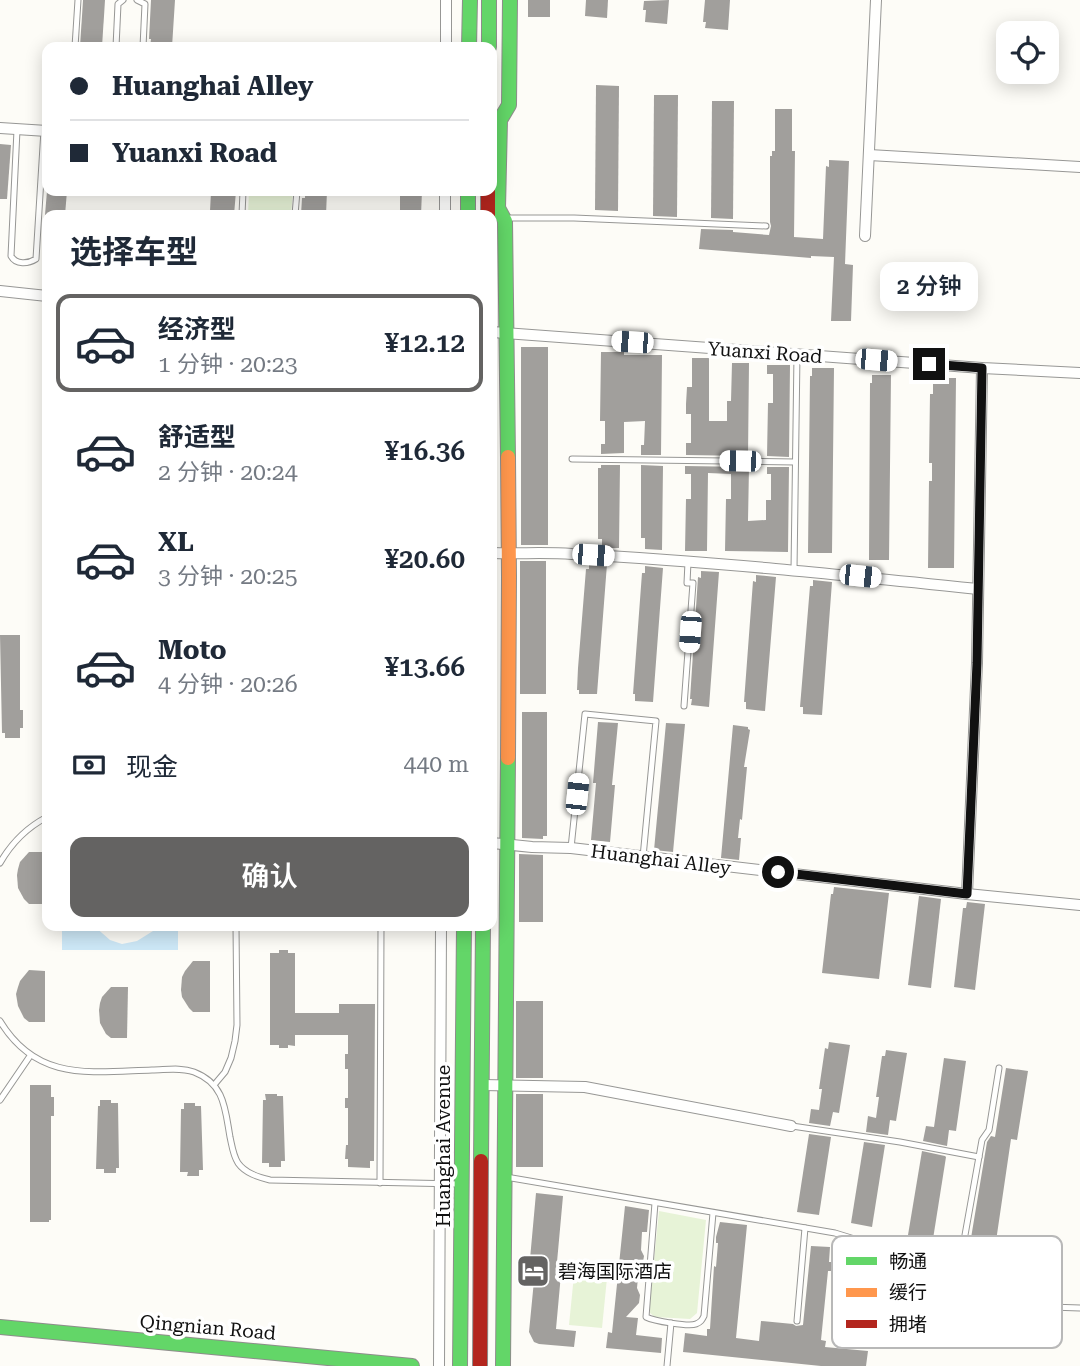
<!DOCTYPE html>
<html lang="zh">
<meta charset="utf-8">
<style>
body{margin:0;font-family:"Roboto Serif","Noto Sans SC",serif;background:#f6f6f7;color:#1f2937;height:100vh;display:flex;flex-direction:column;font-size:26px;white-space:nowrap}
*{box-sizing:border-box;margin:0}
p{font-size:23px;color:#747a83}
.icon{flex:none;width:38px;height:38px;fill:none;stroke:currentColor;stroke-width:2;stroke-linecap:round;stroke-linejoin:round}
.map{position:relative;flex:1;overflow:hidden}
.drawer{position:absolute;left:42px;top:210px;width:455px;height:721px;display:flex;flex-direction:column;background:#fff;border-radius:14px;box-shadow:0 4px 18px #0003}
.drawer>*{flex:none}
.hud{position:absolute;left:42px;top:42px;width:455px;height:154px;border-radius:14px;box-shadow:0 4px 18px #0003;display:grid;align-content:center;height:154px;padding:0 28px;background:#fff}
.controls{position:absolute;left:996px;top:21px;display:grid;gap:14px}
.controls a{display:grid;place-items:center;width:63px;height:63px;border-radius:14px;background:#fff;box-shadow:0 4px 18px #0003;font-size:35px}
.end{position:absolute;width:32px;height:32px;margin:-16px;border:9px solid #111;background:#fff;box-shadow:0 0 0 4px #fff}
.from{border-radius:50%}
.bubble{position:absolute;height:49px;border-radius:14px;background:#fff;box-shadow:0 4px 18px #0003;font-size:23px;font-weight:600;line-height:49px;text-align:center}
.car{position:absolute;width:21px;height:42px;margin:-21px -10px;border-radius:9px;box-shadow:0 0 5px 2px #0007;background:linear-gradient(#fff 24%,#345 0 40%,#fff 0 76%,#345 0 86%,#fff 0)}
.hud b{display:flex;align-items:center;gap:24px;height:66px;font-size:26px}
.hud b+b{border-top:2px solid #e0e1e3}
.hud i{width:18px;height:18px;background:#1f2937}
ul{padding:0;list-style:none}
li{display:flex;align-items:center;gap:21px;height:98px;margin:0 14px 10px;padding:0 14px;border:4px solid transparent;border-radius:14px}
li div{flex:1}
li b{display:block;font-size:26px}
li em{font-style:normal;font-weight:600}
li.active{border-color:#646362}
li>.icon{width:63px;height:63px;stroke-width:1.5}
h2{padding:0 28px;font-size:32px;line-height:84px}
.pay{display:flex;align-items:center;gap:18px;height:77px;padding:0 28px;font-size:26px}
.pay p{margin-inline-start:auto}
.action{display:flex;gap:14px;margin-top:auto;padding:14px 28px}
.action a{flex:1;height:80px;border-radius:14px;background:#646362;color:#fff;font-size:28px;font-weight:600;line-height:80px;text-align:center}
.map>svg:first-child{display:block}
.green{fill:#e7f3d7}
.water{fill:#cde8f7}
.building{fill:#a19f9c}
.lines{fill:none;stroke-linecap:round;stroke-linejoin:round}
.lane-casing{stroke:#979795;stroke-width:7}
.street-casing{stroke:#979795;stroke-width:12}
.fast-casing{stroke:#8e8d8b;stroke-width:16}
.slow-casing{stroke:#8e8d8b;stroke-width:16}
.jam-casing{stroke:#8e8d8b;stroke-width:16}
.lane{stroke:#fffffe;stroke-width:5}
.street{stroke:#fffffe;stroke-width:10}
.fast{stroke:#63d668;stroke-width:14}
.slow{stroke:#ff974d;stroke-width:14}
.jam{stroke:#b3261e;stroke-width:14}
.route{stroke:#111;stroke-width:9}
.labels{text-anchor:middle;stroke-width:7;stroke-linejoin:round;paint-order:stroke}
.street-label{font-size:19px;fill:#111;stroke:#fff}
.poi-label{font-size:19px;fill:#111;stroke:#fff;text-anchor:start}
.key{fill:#fff;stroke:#b8b8b8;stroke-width:2}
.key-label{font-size:19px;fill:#111}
</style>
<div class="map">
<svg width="1080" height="1366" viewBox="0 0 1080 1366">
<rect width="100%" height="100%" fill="#fdfcf7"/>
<g class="green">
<path d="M249,191H293L291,215H248Z"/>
<path d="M659,1211L706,1220L697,1313L690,1319L655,1317L650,1313L649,1310Z"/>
<path d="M575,1265L608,1268L602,1328L569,1325Z"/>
</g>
<path class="water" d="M62,926H94L110,940L122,944L137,941L161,926H178V950H62Z"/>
<g class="building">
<path d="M83,0H105L102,47H80Z"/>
<path d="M151,0H175L172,47H150L151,39H149Z"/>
<rect x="528" y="0" width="22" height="17"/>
<path d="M586,0H608L607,18L585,16Z"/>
<path d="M669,0L667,24L645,22L646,10H643L644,1Z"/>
<path d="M705,0H730L728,30L705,28L706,22H703Z"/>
<path d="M596,85L619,86L618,211L595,210Z"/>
<path d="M654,95H678L677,217L653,216Z"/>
<path d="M712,101H734L733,219L711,218Z"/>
<path d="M775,109H792V151H795L794,237L823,239L826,166L829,167V160L849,161L845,264L853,265L851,321H831L834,257L811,256V258L699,249L701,229L733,230V232L769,235L771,226L770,222V156H772V151H775Z"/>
<path d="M0,144L11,145L7,199H0Z"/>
<path d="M47,191H67L65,215H45Z"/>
<path d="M214,191H236L234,215H212L213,211H210L211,192Z"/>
<path d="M305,191H327L326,215H301L302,198H305Z"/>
<path d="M400,191H422L421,215H400Z"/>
<rect x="521" y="347" width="27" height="198"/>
<path d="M601,352H624V355H662L661,455H641V445H644L645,421L624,422V453L601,454V444H605V421H600Z"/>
<path d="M692,358H709V421H727V401H731L732,363H749L748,456L686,455V443H691V414H686V404L687,387H692Z"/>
<path d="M767,365H790L789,457L767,456L768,403H773V374H767Z"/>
<path d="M812,368H834L832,553H808L810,376H812Z"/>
<path d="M872,375H891L889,560H869L870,383H872Z"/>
<path d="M933,378H956L954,568H928L929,481H932V463H929L930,394H933Z"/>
<path d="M601,465H620L619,548H602V539H598V468H601Z"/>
<path d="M641,465L663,466L662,550L645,549V538H641Z"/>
<path d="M685,466L749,467L748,521L766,520V500H771V474H767V467H789L788,552L725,551L726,499H731V474L708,473L707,551H685L686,499H691V474H685Z"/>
<rect x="520" y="561" width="26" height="133"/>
<path d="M589,563L607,564L597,694H579V690H577L578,668L586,569H589Z"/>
<path d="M645,566L663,568L653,702L635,701V694H633L642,573H645Z"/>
<path d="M701,571L719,572L709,707L691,705L692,699H690L698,577L701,578Z"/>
<path d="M756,575L776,577L765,711L746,709V702H744L753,581L756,582Z"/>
<path d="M813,580L832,582L822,715L803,714V707H800L810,586H813Z"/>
<path d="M0,635H20V710H23V728H20V738H5V733H2Z"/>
<path d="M522,712H547V836H543V839L522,838Z"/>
<path d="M598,722L618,723L612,785H615L610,842L591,840L596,783H593Z"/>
<path d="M666,723L685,724L673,852L654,850Z"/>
<path d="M733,725L748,727V729L750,730L744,767H747L742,820L740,819L738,838H741L739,860L721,858Z"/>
<path d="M29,852H46L45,904H29L24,899L18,888L17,875L18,869L20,862Z"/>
<path d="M519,854L543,855V922H519Z"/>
<path d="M834,887L889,893L879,979L822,973L831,894H833Z"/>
<path d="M919,896L941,899L931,988L908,985Z"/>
<path d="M967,902L985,904L975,990L954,987L963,908H966Z"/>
<path d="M279,950H288V953H295V1013H339V1004H375L374,1161H370V1168L348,1167V1159H345L346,1145H348V1108H345V1098H348V1069H345V1054H348V1035H295V1046L288,1045V1048H279V1045H270V953H279Z"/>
<path d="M193,961H210V1012H193L189,1008L182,997L181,990L182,977L185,971Z"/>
<path d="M29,970L45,971V1022H29L24,1018L18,1006L16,994L18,987L20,981Z"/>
<path d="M111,987H128L127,1038H111L106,1034L100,1023L99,1010L100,1003L102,997Z"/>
<rect x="516" y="1001" width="27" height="77"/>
<path d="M829,1042L850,1045L839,1113L833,1112L830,1126L809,1123L811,1109L819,1110L822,1089H819L825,1048L828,1049Z"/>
<path d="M886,1050L907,1053L896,1121L890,1120L888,1135L866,1132L868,1116L876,1118L879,1097H876L882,1056H885Z"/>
<path d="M944,1058L966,1061L956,1131L949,1130L947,1146L923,1141L926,1126L934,1127Z"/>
<path d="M1006,1068L1028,1071L1017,1140L1011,1139L995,1248L970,1244L987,1142L991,1136L995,1137Z"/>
<path d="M30,1085H51V1097H54V1116H51V1220H49V1222H30Z"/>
<path d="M265,1094H277V1096H283L285,1161H281V1167H269V1163H262L263,1100H266Z"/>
<rect x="516" y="1094" width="27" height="73"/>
<path d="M100,1100H111V1103H118L119,1168H116V1173H104V1169H96L98,1106H100Z"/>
<path d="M184,1103H195V1106H201L203,1170H199V1176H187L188,1172H180L181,1109H184Z"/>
<path d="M809,1134L831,1137L819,1215L797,1212Z"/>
<path d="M864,1142L885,1145L872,1227L851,1223Z"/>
<path d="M922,1151L945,1156L946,1157L933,1239L908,1235Z"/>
<path d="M536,1193L563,1196L557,1262L562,1263L556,1329L576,1331L574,1347L539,1344L534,1342L529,1332L536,1260L530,1259Z"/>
<path d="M625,1206L649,1210L647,1232H642L641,1250L644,1256L643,1262L639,1267L637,1288L640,1295L639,1303L626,1317L638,1318L636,1335L662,1338L661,1353L606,1348L608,1332L612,1333Z"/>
<path d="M720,1222L747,1225L736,1338L759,1341L761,1321L793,1324L796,1326L803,1325L811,1246L830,1247L829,1262H833L832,1271H828L821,1340L826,1341L825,1347L868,1351L866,1366H821L683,1352L685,1333L707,1336V1329H710L714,1266L716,1267L718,1243H716V1237Z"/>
</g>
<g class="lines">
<defs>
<g id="lane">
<path d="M137,0L145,4L143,47"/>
<path d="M75,47L78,0"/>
<path d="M116,47L118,4L123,0"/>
<path d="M17,130L11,256C16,265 28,264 36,259L44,130"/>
<path d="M242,215L243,191"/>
<path d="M295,215L297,191"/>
<path d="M506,218H574L766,226"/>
<path d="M572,459L795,462"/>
<path d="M794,570L797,354"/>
<path d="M684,706L693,583H687L688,562"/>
<path d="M571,848L585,714L656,721L643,857"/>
<path d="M0,863C12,842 26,828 47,817"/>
<path d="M0,1021C37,1082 90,1072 152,1070C165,1070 181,1067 194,1072C225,1084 225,1109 230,1137C232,1146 233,1155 238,1163C245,1173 258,1177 270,1180L459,1184"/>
<path d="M214,1085L225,1072L231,1058L235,1041L237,1025L236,926"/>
<path d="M0,1100L30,1056"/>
<path d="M792,1126L900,1142L979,1157"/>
<path d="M506,1177L835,1233L861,1241"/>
<path d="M380,1183L381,926"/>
<path d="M655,1203L646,1317C654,1321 689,1327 696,1324C701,1322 702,1320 704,1316L713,1213"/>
<path d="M965,1235L982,1140L989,1130L999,1068"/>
<path d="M1021,1306L1080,1308"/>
<path d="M797,1321L805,1228"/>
<path d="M667,1366L671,1323"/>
</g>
<g id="street">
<path d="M446,47V0"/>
<path d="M0,128L47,131"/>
<path d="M869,155L1080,167"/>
<path d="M445,215V191"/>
<path d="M865,236L876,0"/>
<path d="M0,291L47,296"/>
<path d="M492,332L982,368L1080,373"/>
<path d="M492,553C519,554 545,552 572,554C708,561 843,575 978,589"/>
<path d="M492,843L532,847L571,848L967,894L1080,905"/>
<path d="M967,894L977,663L982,368"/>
<path d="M482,1085L585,1087L791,1126"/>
<path d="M439,1366L441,926"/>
</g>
<g id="fast">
<path d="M489,0V47"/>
<path d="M469,47L470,0"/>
<path d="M468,191V215"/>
<path d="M508,457L505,221L498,208L500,120L509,105L510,0"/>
<path d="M481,1161L483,926"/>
<path d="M0,1327L412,1366"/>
<path d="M460,1366L464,926"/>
<path d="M503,1366L508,758"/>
</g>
<path id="slow" d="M508,758L509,576L508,457"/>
<g id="jam">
<path d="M488,191V215"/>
<path d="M480,1366L481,1161"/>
</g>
</defs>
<use href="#lane" class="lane-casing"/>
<use href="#street" class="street-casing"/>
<use href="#fast" class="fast-casing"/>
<use href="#slow" class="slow-casing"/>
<use href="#jam" class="jam-casing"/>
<use href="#lane" class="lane"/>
<use href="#street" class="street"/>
<use href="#fast" class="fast"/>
<use href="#slow" class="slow"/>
<use href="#jam" class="jam"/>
</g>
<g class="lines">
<path class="route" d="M778,872L967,894L977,663L982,368L929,364"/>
</g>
<defs>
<symbol id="hotel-square" viewBox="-11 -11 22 22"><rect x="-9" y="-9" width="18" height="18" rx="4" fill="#646362" stroke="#fff"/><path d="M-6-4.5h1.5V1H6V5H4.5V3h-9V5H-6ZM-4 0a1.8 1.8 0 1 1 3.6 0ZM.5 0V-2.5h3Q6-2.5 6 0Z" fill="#fff"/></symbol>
</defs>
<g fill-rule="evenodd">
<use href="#hotel-square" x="514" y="1252" width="38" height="38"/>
</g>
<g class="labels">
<g class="street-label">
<text transform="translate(765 352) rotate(4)" y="7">Yuanxi Road</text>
<text transform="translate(661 859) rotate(7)" y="7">Huanghai Alley</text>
<text transform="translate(443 1146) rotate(-90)" y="7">Huanghai Avenue</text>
<text transform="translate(208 1327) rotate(5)" y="7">Qingnian Road</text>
</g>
<g class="poi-label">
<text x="558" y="1278">碧海国际酒店</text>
</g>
</g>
<rect x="832" y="1236" width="230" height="112" rx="10" class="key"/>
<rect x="846" y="1257" width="31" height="8" fill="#63d668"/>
<rect x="846" y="1288" width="31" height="9" fill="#ff974d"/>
<rect x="846" y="1320" width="31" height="8" fill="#b3261e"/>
<g class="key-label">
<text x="889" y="1268">畅通</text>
<text x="889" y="1299">缓行</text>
<text x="889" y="1331">拥堵</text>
</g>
</svg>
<div class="controls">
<a><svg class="icon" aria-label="locate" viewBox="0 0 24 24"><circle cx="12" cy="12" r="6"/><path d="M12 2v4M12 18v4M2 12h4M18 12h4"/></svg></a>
</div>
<i class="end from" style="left:778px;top:872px"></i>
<i class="end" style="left:929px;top:364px"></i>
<div class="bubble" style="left:880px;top:262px;width:98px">2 分钟</div>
<i class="car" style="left:632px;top:342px;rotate:274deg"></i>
<i class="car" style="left:876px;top:360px;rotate:95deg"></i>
<i class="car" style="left:740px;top:461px;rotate:271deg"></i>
<i class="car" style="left:593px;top:555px;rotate:94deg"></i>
<i class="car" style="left:860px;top:576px;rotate:96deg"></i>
<i class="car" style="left:690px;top:632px;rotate:184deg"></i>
<i class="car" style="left:577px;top:794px;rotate:6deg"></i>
<div class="hud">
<b><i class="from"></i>Huanghai Alley</b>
<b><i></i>Yuanxi Road</b>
</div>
<section class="drawer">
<h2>选择车型</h2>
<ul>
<li class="active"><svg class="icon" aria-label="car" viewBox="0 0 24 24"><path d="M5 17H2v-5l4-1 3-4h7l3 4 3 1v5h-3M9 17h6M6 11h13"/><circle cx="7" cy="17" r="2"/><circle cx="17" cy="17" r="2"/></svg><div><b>经济型</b><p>1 分钟 · 20:23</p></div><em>¥12.12</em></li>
<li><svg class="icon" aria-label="car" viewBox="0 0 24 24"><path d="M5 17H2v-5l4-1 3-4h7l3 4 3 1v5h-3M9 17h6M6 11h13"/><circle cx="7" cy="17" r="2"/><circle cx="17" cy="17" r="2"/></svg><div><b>舒适型</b><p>2 分钟 · 20:24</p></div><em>¥16.36</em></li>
<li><svg class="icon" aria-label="car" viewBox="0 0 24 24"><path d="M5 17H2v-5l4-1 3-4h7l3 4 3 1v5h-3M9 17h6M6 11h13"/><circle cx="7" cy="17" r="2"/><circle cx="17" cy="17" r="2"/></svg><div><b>XL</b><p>3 分钟 · 20:25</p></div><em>¥20.60</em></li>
<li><svg class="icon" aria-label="car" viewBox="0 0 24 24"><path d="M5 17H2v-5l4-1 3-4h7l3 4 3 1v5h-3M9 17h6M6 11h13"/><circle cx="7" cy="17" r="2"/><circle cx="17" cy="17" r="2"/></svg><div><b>Moto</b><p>4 分钟 · 20:26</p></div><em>¥13.66</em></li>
</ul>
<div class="pay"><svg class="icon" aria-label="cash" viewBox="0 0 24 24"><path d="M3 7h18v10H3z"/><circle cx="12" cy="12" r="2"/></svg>现金<p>440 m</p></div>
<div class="action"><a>确认</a></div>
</section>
</div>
